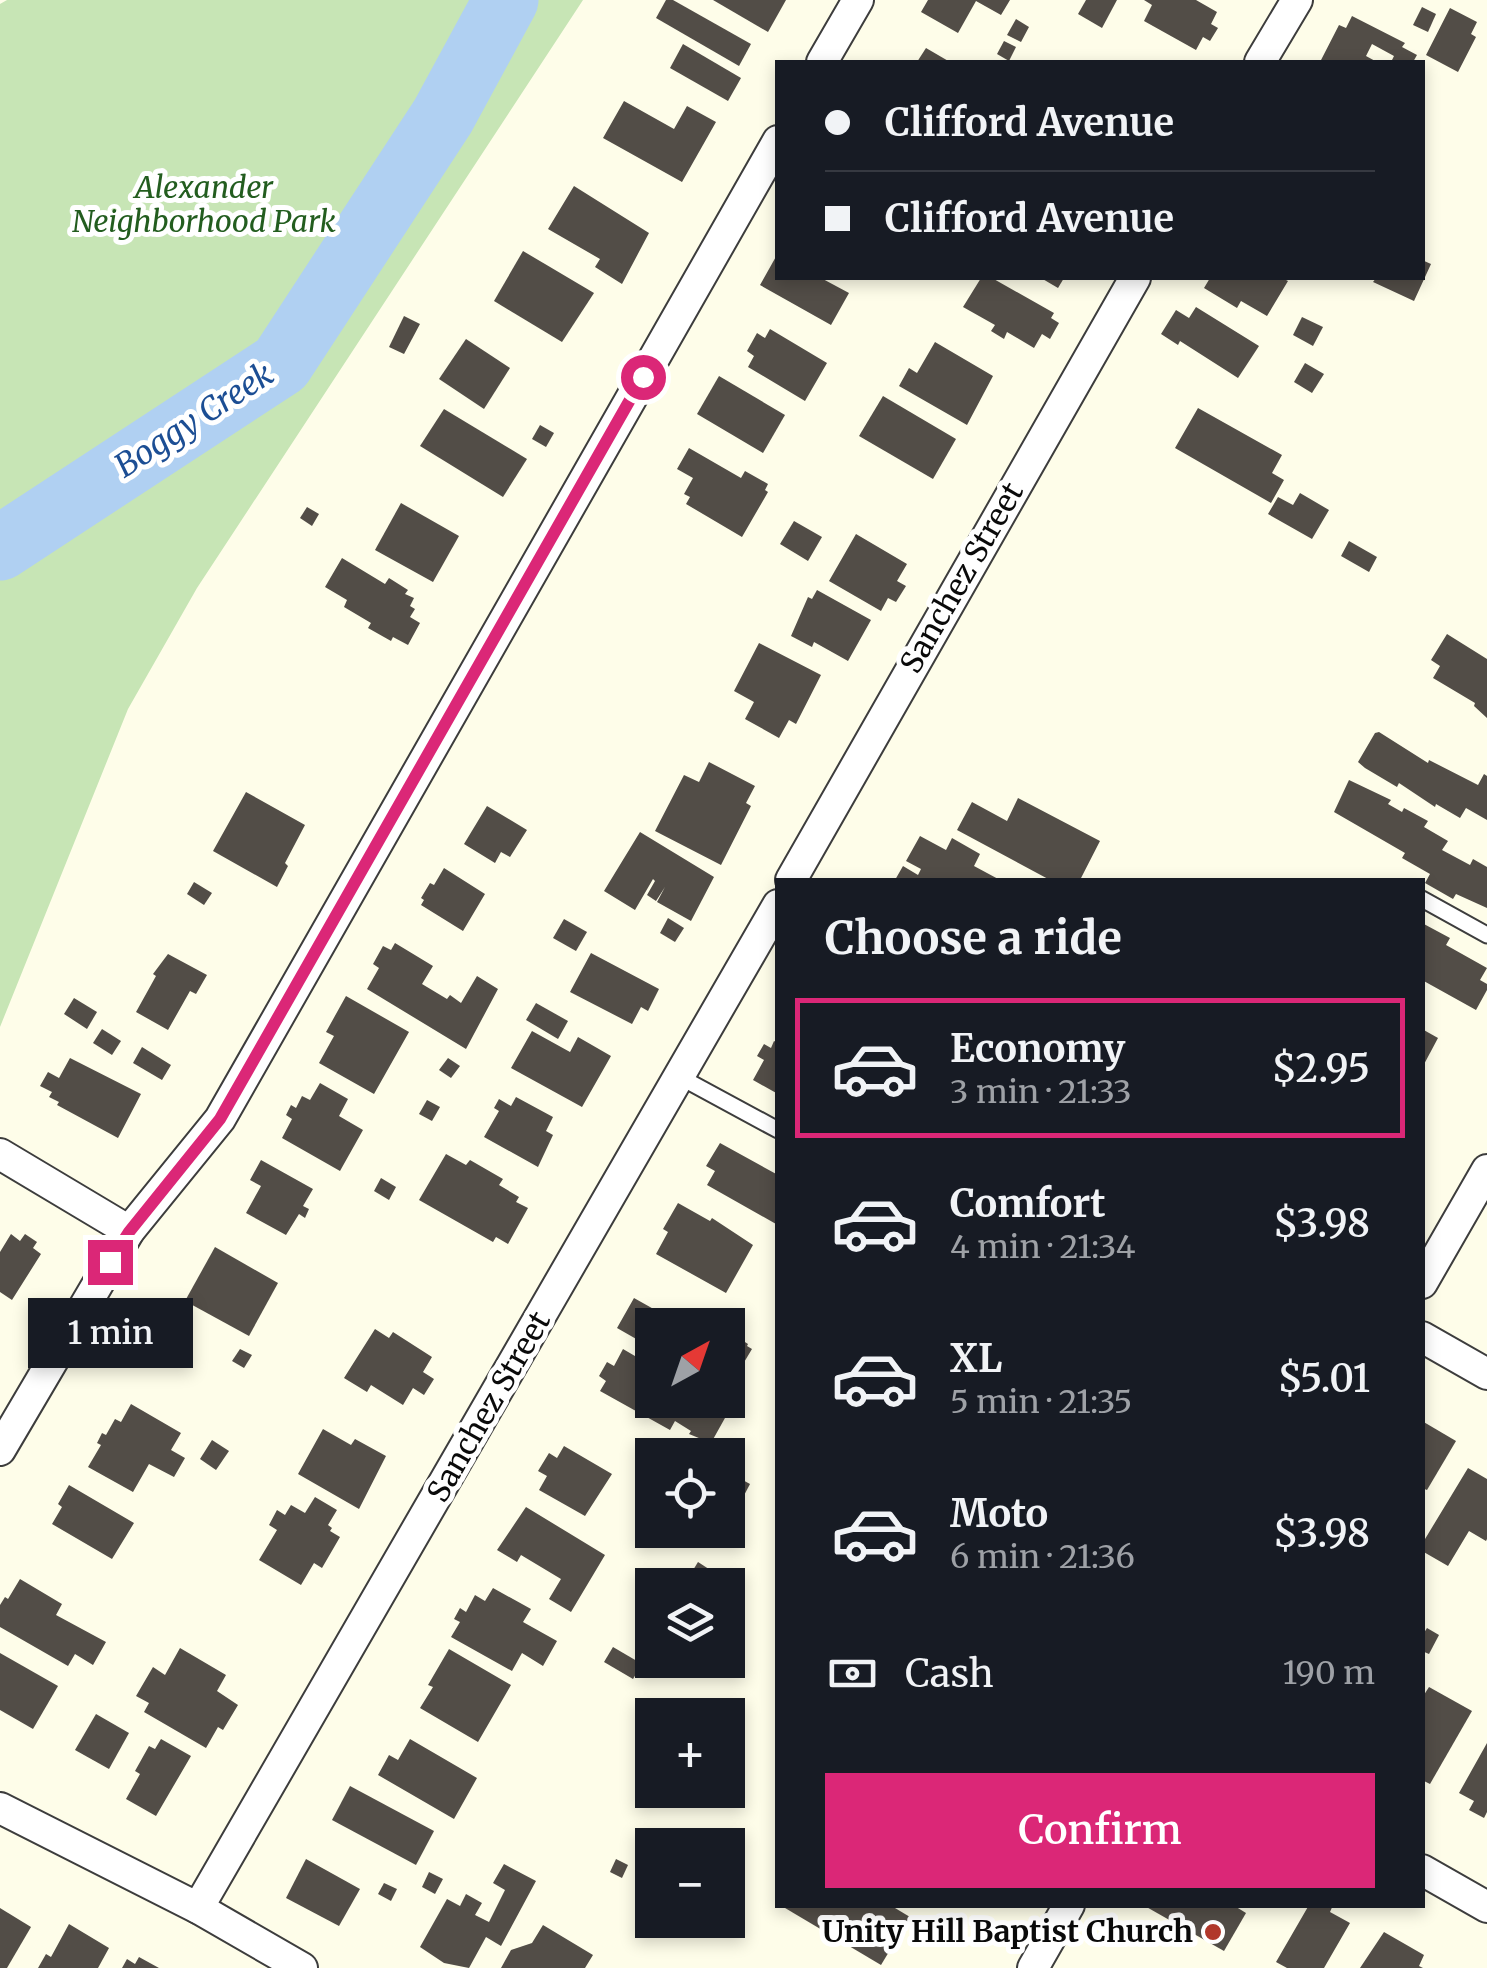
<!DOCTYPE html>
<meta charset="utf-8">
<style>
body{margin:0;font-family:Merriweather,serif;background:#242831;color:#f1f3f6;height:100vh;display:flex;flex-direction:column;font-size:38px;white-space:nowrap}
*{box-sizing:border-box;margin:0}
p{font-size:32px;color:#9ea1a6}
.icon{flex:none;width:55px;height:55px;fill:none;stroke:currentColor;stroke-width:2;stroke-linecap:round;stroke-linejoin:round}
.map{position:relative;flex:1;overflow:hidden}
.drawer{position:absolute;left:775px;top:878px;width:650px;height:1030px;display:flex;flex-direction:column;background:#171b24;border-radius:0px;box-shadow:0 5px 15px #0003}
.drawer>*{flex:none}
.banner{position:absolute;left:775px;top:60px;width:650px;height:220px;border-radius:0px;box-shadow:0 5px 15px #0003;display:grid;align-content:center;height:220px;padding:0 50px;background:#171b24}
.needle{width:65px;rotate:40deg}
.fabs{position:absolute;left:635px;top:1308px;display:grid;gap:20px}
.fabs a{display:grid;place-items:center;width:110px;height:110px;border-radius:0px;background:#171b24;box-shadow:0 5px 15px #0003;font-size:50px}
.end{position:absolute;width:45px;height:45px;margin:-22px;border:12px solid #db2777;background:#fff;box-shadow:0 0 0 5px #fff}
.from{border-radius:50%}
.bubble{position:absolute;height:70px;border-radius:0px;background:#171b24;box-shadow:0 5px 15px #0003;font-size:32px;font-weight:600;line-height:70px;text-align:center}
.banner b{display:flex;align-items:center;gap:35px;height:95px;font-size:38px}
.banner b+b{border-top:2px solid #363941}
.banner i{width:25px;height:25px;background:#f1f3f6}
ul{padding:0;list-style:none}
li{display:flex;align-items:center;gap:30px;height:140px;margin:0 20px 15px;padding:0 30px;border:5px solid transparent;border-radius:0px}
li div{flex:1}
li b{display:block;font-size:38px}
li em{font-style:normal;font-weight:600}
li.active{border-color:#db2777}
li>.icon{width:90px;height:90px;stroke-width:1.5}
h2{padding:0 50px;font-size:45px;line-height:120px}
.pay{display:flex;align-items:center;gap:25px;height:110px;padding:0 50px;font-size:38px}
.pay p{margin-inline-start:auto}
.button{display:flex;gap:20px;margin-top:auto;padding:20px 50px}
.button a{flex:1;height:115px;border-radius:0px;background:#db2777;color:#fff;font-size:40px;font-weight:600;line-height:115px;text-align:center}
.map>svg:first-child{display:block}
.green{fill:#c7e5b5}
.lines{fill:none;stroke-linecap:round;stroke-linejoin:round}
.river{stroke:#b0d0f2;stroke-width:65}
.building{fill:#524d47}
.lane-casing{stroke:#3d3d3d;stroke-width:19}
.street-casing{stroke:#3d3d3d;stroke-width:34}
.lane{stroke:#fff;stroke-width:15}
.street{stroke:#fff;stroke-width:30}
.route{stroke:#db2777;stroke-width:12}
.poi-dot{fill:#b1382b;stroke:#fff;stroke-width:4}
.labels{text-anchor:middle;stroke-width:10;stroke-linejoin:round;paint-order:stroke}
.park-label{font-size:30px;font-style:italic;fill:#235d1f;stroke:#fff}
.street-label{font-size:30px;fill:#0a0a0a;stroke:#fff}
.poi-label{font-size:30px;font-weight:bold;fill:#0a0a0a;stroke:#fff;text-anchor:end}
.water-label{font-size:32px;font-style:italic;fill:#1c4e94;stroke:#fff}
</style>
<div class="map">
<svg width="1487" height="1968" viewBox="0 0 1487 1968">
<rect width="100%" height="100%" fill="#fefde9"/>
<path class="green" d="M7,0H583L197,588L128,709L0,1027V4Z"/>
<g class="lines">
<path class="river" d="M0,548L281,364L443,116L506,0"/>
</g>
<g class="building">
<path d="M666,0H673L751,44L739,66L656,18Z"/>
<path d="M713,0H786L768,32Z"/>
<path d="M928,0H1010L1001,15L976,1L958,33L921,12Z"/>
<path d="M1086,0H1117L1102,28L1078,14Z"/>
<path d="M1144,0H1196L1217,12L1211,24L1218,28L1210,41L1203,37L1196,50L1144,21L1152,5Z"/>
<path d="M1422,7L1436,14L1428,32L1413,25Z"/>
<path d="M1450,8L1477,22L1471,34L1476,37L1458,72L1426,55Z"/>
<path d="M1352,16L1405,43L1402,47L1417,55L1413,62H1391L1394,56L1372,44L1366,56L1377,62H1320L1339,25L1346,28Z"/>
<path d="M1016,19L1029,27L1021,42L1007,35Z"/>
<path d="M1004,41L1016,47L1009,61L997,54Z"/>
<path d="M683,44L741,78L728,101L670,68Z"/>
<path d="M926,48L950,62H917Z"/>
<path d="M624,101L674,129L687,106L716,122L682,182L603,138Z"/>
<path d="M574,186L649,233L622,284L595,267L600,259L548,229Z"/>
<path d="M523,251L594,293L562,342L494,301Z"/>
<path d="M778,253V278H821L849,293L831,325L760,285Z"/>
<path d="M1422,260L1431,264L1414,301L1373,282L1376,278H1422Z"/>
<path d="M981,278H992L1054,313L1051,318L1059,323L1050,339L1042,334L1034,348L1007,332L1004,339L991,331L995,325L963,307Z"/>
<path d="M1041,278H1064L1058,288Z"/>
<path d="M1210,278H1282L1288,281L1267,316L1241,301L1237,308L1204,288Z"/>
<path d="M1196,307L1259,346L1238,378L1180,341L1178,345L1161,334L1176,310L1189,318Z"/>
<path d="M404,316L420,324L404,354L389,347Z"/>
<path d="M1302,317L1323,327L1313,346L1293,335Z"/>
<path d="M770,329L827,363L805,401L748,367L754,356L747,351L757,333L765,338Z"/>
<path d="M466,339L510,368L484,409L439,379Z"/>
<path d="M935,342L993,376L967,425L899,386L909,368L917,373Z"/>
<path d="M1305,363L1324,374L1312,393L1294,382Z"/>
<path d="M719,376L785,415L763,453L697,414Z"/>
<path d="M883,396L956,439L933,479L859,436Z"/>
<path d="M1198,408L1282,455L1272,473L1284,480L1271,503L1175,448Z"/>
<path d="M444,409L527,459L503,497L420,446Z"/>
<path d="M540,425L554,433L546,447L532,439Z"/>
<path d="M689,448L741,478L745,471L768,484L765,490L768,492L742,537L686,504L690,497L684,494L693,478L677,469Z"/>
<path d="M1300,493L1329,510L1312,539L1268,514L1278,497L1293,505Z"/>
<path d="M401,503L459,536L433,582L375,550Z"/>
<path d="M307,507L319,514L312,526L300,518Z"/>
<path d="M794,521L822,537L808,561L780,544Z"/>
<path d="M856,534L907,564L897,581L906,586L896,602L888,598L881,611L829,581Z"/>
<path d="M1349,541L1377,557L1369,572L1341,556Z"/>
<path d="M342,558L385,584L389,578L408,590L405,594L414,598L410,606L415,609L410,617L420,623L408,645L393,637L391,641L368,628L371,623L344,607L347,600L325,587Z"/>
<path d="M817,590L871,620L848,661L814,642L812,647L791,636L808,597L812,599Z"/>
<path d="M1447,634L1487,659V718L1474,706L1475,703L1433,678L1440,666L1431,660Z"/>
<path d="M759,643L821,675L796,724L789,720L779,738L745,719L754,702L734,691Z"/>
<path d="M1379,732L1428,763L1429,760L1478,785L1484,774L1487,776V820L1466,808L1460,818L1436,804L1435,807L1399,783L1397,787L1365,768L1358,762L1375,733Z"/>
<path d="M709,762L755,786L746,803L751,806L721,865L655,831L684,775L699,782Z"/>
<path d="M1349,780L1391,800L1388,804L1402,812L1404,808L1428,821L1424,827L1448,841L1442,850L1470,865L1473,859L1487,867V908L1456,894L1453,899L1425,883L1430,874L1402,858L1405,853L1334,812Z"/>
<path d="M246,792L305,825L285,863L288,866L277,887L213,851Z"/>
<path d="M1018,798L1100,841L1080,880H1050L957,830L972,802L1007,821Z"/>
<path d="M487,806L527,830L510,857L501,852L495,863L464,844Z"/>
<path d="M640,832L714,877L691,921L657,902L665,887L656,901L647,895L655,881L653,879L635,910L604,891Z"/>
<path d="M920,836L946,850L952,838L980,854L974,866L1000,880H895L903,866L918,875L921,869L906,861Z"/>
<path d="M444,868L485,894L463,931L421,905L424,900L421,898L430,883L434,885Z"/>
<path d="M194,882L212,893L204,905L187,894Z"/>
<path d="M668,918L684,928L675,942L660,933Z"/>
<path d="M564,919L587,932L576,951L553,938Z"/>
<path d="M1422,923L1450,938L1446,945L1487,968L1480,980L1487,984V990L1476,1010L1422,980Z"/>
<path d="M395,943L433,966L422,984L447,999L450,995L461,1003L477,976L498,989L466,1049L367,989L379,968L373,964L383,946L391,950Z"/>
<path d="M591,953L659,989L648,1011L641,1007L632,1024L570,992Z"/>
<path d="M168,954L207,975L196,994L190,991L168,1030L136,1012L156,976L153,974Z"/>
<path d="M346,996L409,1032L374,1094L319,1063L334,1036L326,1032Z"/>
<path d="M74,998L97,1012L87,1029L64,1014Z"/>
<path d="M536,1003L568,1021L558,1039L526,1020Z"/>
<path d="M102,1029L121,1041L112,1055L93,1043Z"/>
<path d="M1422,1029L1438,1038L1422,1068Z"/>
<path d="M532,1031L570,1052L578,1037L611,1056L582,1107L511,1068Z"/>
<path d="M774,1041L778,1043V1094L753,1080L764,1060L757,1056L764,1044L771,1048Z"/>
<path d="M142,1047L171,1065L162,1080L133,1063Z"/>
<path d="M70,1058L141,1094L118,1138L57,1105L59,1102L49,1097L52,1092L40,1086L48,1072L59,1078Z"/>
<path d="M448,1058L460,1066L451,1078L439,1070Z"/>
<path d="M320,1083L348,1099L339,1116L363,1130L340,1171L282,1138L292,1119L286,1115L291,1105L296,1108L302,1096L310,1100Z"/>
<path d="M516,1097L553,1117L546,1131L553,1135L538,1167L484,1137L499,1111L494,1108L499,1099L511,1106Z"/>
<path d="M427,1100L440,1107L432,1121L419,1114Z"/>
<path d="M720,1143L778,1175L776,1224L707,1185L715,1171L706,1166Z"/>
<path d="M446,1154L466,1165L470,1160L503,1179L499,1185L519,1197L516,1202L528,1208L508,1244L496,1237L493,1242L419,1200Z"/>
<path d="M261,1160L313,1189L303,1206L309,1209L305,1218L299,1214L286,1235L246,1213L261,1186L250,1180Z"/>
<path d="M381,1178L396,1187L389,1200L374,1191Z"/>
<path d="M678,1203L710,1221L712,1218L753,1245L726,1293L656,1254L668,1232L663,1229Z"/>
<path d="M11,1234L20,1241L25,1234L37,1242L33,1248L41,1254L12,1300L0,1292V1252Z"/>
<path d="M215,1247L278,1283L249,1336L185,1301Z"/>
<path d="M634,1298L682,1325H652V1348L617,1328Z"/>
<path d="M375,1329L389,1338L393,1332L432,1357L423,1372L434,1379L424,1395L413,1388L403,1405L371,1385L367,1392L344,1378Z"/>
<path d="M728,1331L748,1344L747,1346L752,1349L743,1364L728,1358Z"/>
<path d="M240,1349L252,1355L244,1368L232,1361Z"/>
<path d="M623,1349L652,1366V1400H714L730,1409L711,1443L689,1434L691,1431L675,1421L670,1430L600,1391L606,1381L599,1376L607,1362L614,1366Z"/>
<path d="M131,1404L181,1433L171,1450L185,1458L174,1477L149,1464L133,1492L88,1467L101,1445L97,1443L102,1433L106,1435L115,1419L121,1422Z"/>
<path d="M1422,1421L1456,1441L1427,1490L1422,1488Z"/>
<path d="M323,1429L351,1445L355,1439L386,1456L359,1509L298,1474Z"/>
<path d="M212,1440L229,1451L216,1470L200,1459Z"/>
<path d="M564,1446L612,1474L585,1516L539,1490L547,1476L538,1471L549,1453L557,1458Z"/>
<path d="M1468,1468L1487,1479V1539L1486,1541L1469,1531L1448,1566L1422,1551V1544Z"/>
<path d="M728,1472L750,1484L740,1503L728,1496Z"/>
<path d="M69,1485L134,1523L112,1559L52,1524L62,1507L58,1504Z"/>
<path d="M315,1497L337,1510L328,1525L332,1528L330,1531L340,1537L322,1568L314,1563L301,1585L259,1560L277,1530L269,1525L277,1510L285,1515L291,1505L305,1513Z"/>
<path d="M526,1507L605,1555L571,1612L549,1599L561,1579L521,1555L517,1562L497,1550Z"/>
<path d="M698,1562L718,1575L712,1585H696L687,1580Z"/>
<path d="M20,1579L62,1604L56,1615L106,1642L93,1665L75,1654L68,1666L0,1627V1605L5,1597L8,1599Z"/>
<path d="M493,1588L531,1609L523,1622L557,1641L543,1666L522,1653L512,1671L451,1637L460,1622L454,1619L460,1608L466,1612L475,1595L485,1601Z"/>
<path d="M1427,1628L1439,1635L1429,1654L1422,1651V1636Z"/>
<path d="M613,1647L642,1664L633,1679L604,1662Z"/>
<path d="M180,1648L226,1675L217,1691L238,1705L223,1730L218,1727L206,1748L144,1712L149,1703L136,1696L153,1667L165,1675Z"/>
<path d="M449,1649L511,1685L478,1742L420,1708L433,1687L428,1685Z"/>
<path d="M0,1653L58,1686L33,1729L0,1710Z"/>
<path d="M1429,1687L1472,1711L1430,1784L1422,1780V1698Z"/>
<path d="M96,1714L129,1733L109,1769L75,1750Z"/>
<path d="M161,1739L191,1756L156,1816L126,1799L140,1774L135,1771L149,1746L155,1749Z"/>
<path d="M410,1739L477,1778L454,1819L378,1775L389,1755L398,1760Z"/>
<path d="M1487,1743V1812L1484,1818L1469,1810L1474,1801L1459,1793Z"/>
<path d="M350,1786L434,1831L416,1865L332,1820Z"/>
<path d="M306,1859L360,1889L339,1926L286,1898Z"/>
<path d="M616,1859L628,1865L622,1878L610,1872Z"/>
<path d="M504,1864L536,1881L501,1946L486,1937L469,1968L444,1963L420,1947L447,1899L460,1906L466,1894L482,1903L475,1915L489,1922L505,1890L493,1883Z"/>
<path d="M429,1872L443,1879L435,1894L422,1887Z"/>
<path d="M384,1883L397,1889L391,1901L378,1894Z"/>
<path d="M780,1905H890L910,1917L881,1965Z"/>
<path d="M1143,1905H1233L1246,1913L1224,1951Z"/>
<path d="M1309,1905H1333L1330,1912L1350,1923L1324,1968H1287L1276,1962Z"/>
<path d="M0,1908L31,1927L7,1968H0Z"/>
<path d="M69,1924L109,1948L98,1968H38L46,1954L51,1957Z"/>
<path d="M543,1925L593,1955L585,1968H501L511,1950L532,1943Z"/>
<path d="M1384,1932L1424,1955L1419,1966L1423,1968H1360Z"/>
<path d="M139,1957L159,1968H122L127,1959L135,1964Z"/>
</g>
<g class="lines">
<defs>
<g id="lane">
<path d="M1422,899L1487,935"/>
<path d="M680,1077L778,1130"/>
</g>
<g id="street">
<path d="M822,62L858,0"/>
<path d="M1260,62L1297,0"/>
<path d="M791,880L1135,278"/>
<path d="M0,1154L129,1231"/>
<path d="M1422,1283L1487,1170"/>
<path d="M1422,1337L1487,1374"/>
<path d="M0,1450L129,1231L220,1119L778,141"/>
<path d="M0,1808L198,1908L302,1968"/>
<path d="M1422,1870L1487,1907"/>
<path d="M198,1908L778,905"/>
<path d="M1033,1968L1069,1905"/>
</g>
</defs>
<use href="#lane" class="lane-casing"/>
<use href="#street" class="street-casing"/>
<use href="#lane" class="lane"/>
<use href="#street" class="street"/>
</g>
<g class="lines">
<path class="route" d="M110,1262L129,1232L220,1119L643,377"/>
</g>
<circle class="poi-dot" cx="1213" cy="1932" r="10"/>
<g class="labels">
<g class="park-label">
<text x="204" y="198">Alexander<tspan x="204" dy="34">Neighborhood Park</tspan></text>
</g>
<g class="street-label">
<text transform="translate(962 578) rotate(-60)" y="10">Sanchez Street</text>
<text transform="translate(489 1407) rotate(-60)" y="10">Sanchez Street</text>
</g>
<g class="poi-label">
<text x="1193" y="1942">Unity Hill Baptist Church</text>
</g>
<g class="water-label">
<text transform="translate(194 420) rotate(-33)" y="11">Boggy Creek</text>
</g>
</g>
</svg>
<div class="fabs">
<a><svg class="needle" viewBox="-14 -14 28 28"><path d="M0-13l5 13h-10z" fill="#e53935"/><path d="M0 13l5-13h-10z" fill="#9ea1a6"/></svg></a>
<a><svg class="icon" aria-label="locate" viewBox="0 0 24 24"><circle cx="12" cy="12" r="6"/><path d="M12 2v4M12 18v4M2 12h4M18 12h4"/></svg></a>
<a><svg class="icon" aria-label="layers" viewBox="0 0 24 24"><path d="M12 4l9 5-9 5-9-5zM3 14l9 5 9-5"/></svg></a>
<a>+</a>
<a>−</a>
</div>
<i class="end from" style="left:643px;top:377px"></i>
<i class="end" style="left:110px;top:1262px"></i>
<div class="bubble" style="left:28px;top:1298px;width:165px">1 min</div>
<div class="banner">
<b><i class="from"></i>Clifford Avenue</b>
<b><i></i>Clifford Avenue</b>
</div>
<section class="drawer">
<h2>Choose a ride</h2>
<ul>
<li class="active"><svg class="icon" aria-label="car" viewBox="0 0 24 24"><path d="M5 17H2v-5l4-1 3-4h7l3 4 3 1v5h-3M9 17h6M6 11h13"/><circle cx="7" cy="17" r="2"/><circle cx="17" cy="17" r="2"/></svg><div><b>Economy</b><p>3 min · 21:33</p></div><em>$2.95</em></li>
<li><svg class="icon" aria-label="car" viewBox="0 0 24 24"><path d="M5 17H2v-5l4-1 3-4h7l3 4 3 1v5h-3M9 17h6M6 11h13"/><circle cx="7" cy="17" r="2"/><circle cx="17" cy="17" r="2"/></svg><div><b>Comfort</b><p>4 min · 21:34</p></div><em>$3.98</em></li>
<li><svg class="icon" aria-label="car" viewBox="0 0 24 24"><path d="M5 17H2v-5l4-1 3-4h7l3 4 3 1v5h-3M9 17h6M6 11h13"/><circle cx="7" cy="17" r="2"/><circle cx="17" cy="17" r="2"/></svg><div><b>XL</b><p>5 min · 21:35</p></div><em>$5.01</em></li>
<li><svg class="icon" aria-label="car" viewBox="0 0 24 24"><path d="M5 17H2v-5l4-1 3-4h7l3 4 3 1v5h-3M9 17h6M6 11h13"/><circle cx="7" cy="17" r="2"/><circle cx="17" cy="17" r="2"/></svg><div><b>Moto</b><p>6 min · 21:36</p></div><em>$3.98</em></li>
</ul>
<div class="pay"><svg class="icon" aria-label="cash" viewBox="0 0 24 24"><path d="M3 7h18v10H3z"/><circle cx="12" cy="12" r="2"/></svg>Cash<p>190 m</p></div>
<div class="button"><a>Confirm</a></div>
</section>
</div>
